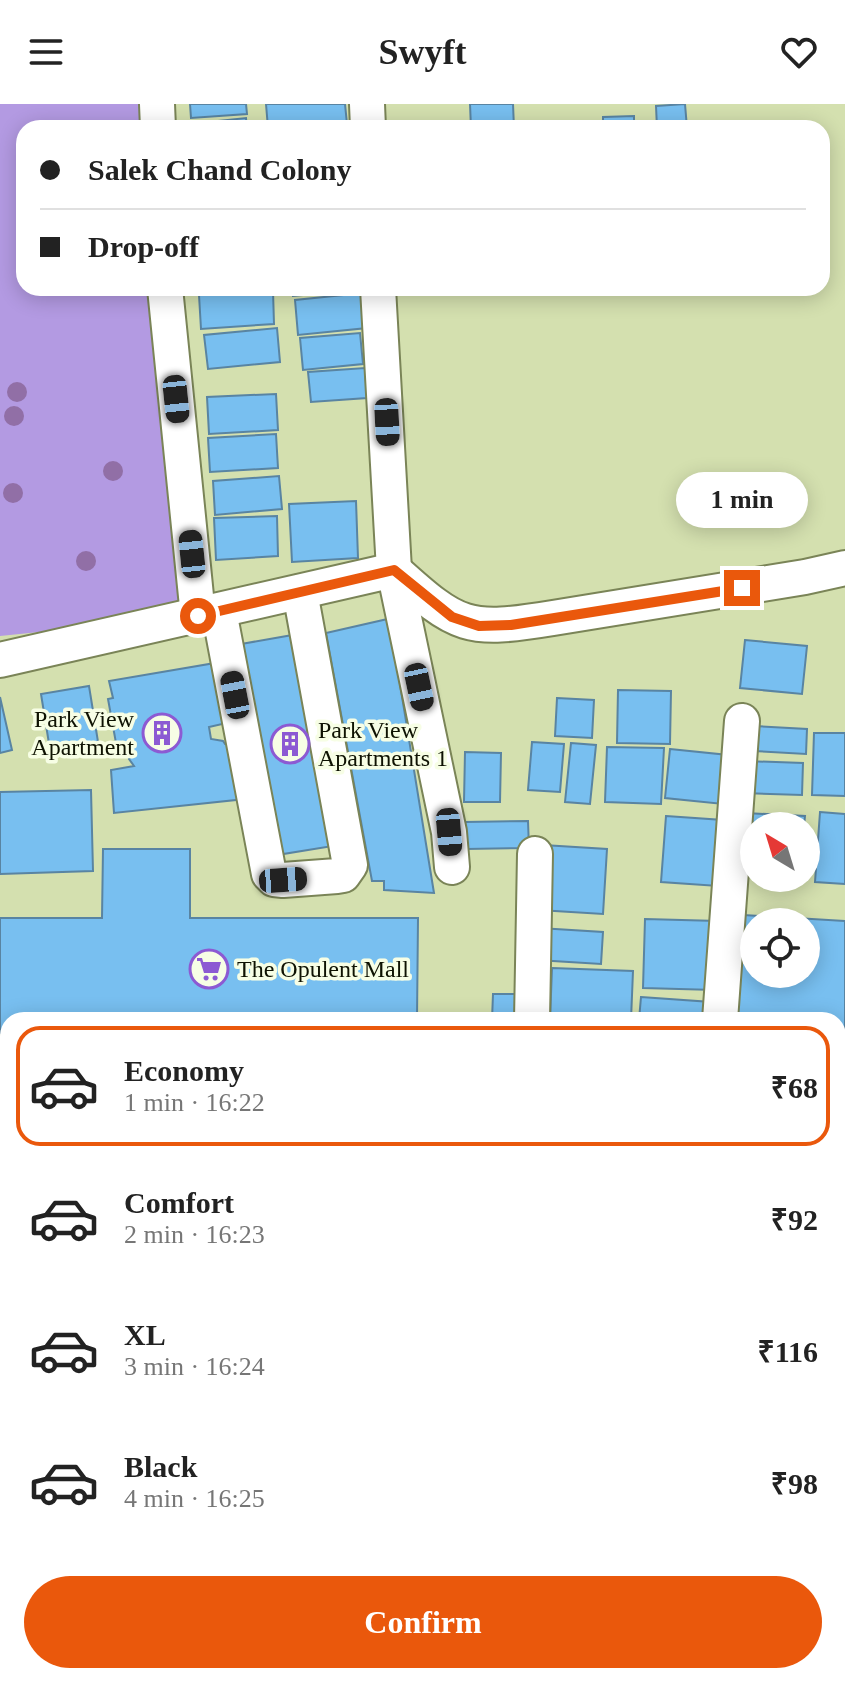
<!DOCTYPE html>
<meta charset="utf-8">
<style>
body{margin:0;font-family:"Times New Roman",serif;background:#f2f2f2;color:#222;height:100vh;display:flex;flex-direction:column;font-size:30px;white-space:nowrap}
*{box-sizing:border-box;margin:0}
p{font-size:26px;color:#767676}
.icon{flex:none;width:44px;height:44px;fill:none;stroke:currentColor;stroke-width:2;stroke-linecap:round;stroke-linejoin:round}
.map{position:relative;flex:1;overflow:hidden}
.drawer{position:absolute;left:0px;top:908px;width:846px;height:672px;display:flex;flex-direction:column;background:#fff;border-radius:24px 24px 0 0;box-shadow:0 4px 20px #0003}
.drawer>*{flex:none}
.banner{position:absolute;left:16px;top:16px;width:814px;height:176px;border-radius:24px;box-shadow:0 4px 20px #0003;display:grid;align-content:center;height:176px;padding:0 24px;background:#fff}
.needle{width:52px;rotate:322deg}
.buttons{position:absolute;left:740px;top:708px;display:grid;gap:16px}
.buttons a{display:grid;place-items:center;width:80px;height:80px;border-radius:50%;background:#fff;box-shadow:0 4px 20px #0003;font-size:40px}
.end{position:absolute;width:36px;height:36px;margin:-18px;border:10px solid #ea580c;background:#fff;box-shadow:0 0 0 4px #fff}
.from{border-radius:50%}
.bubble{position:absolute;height:56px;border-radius:28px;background:#fff;box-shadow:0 4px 20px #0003;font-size:26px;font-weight:600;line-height:56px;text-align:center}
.car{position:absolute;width:24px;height:48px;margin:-24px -12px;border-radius:10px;box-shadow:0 0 6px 2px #0007;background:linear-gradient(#222 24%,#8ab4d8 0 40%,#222 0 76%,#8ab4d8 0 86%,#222 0)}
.banner b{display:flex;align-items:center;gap:28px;height:76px;font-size:30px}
.banner b+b{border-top:2px solid #e0e0e0}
.banner i{width:20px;height:20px;background:#222}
ul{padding:14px 0 0;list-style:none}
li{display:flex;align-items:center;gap:24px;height:120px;margin:0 16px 12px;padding:0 8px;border:4px solid transparent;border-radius:24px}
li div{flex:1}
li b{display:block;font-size:30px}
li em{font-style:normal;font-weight:600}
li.selected{border-color:#ea580c}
li>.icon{width:72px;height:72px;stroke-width:1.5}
.button{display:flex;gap:16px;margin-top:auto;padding:16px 24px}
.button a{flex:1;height:92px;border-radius:48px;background:#ea580c;color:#fff;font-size:32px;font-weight:600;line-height:92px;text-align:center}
header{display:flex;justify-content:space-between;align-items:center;height:104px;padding:0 24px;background:#fff;font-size:36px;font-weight:600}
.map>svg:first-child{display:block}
.green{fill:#b39ae2}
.building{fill:#78bff0;stroke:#5984a2;stroke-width:2;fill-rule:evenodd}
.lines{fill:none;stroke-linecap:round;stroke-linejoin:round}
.minor-casing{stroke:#7a8457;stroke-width:38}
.highway-casing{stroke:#fff;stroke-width:48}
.minor{stroke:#fff;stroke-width:34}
.highway{stroke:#de6f96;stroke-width:44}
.tree{fill:#916fa6}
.route{stroke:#ea580c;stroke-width:10}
.labels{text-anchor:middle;stroke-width:7;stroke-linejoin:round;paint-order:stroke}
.poi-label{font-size:24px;fill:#0e1202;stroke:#f7fee5;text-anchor:start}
</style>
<header><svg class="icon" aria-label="menu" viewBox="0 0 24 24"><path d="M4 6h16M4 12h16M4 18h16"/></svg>Swyft<svg class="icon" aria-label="heart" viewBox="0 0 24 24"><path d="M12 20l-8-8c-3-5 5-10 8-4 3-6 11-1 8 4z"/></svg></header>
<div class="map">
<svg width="845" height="1580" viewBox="0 0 845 1580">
<rect width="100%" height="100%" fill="#d4e0af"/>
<path class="green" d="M0,0H159L161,24H24V184H173L198,512L0,532Z"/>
<g class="building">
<path d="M190,0H246L247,10L191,14Z"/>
<path d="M266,0H345L347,20L268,24Z"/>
<path d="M470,0H513L514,24H471Z"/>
<path d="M685,0L687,24H657L656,2Z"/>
<path d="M634,12V24H603V13Z"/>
<path d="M246,14L247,24H190V20Z"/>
<path d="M293,184H369V185L293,192Z"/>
<path d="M273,187L274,220L201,225L199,191Z"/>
<path d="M363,189L367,224L298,231L295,196Z"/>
<path d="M277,224L280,258L208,265L204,231Z"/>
<path d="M360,229L363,260L303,266L300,234Z"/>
<path d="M365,264L367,294L311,298L308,268Z"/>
<path d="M276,290L278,326L209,330L207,293Z"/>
<path d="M276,330L278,364L210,368L208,334Z"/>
<path d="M279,372L282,405L215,411L213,377Z"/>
<path d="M356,397L358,454L292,458L289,400Z"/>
<path d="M277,412L278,452L216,456L214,414Z"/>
<path d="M392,514L406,566L399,574L434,789L384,786V777H372L326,529Z"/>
<path d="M304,529L339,741L277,751L241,540Z"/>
<path d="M745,536L807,542L802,590L740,584Z"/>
<path d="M221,558L231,618L209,623L211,635L223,637L225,640L241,637L245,695L114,709L111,666L134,662L129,655L133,649L132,638L116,639L108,595L113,594L109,577Z"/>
<path d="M89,582L99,644L51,652L41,590Z"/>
<path d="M618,586L671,587L670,640L617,639Z"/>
<path d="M0,593L12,646L0,649Z"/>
<path d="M557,594L594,596L592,634L555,632Z"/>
<path d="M755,622L807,625L806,650L753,647Z"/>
<path d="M814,629H845V692L812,691Z"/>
<path d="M532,638L564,640L560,688L528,686Z"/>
<path d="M571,639L596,641L590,700L565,698Z"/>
<path d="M607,643L664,644L661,700L605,698Z"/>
<path d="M670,645L728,651L723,700L665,694Z"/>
<path d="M465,648L501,649L500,698H464Z"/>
<path d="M745,657L803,659L802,691L743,689Z"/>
<path d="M91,686L93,767L0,770V688Z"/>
<path d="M820,708L845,710V780L815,778Z"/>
<path d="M745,709L805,712L804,722H754V768L742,767Z"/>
<path d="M666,712L723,716L718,782L661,778Z"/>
<path d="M528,717L529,744L466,745L465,718Z"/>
<path d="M543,741L607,745L603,810L539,806Z"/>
<path d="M103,745H190V814H418L417,916H8V929H0V814H102Z"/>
<path d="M743,811L845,817V955H838V916H736ZM754,818H806V870H754Z"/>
<path d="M645,815L718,817L715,886L643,884Z"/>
<path d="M539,824L603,828L601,860L537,856Z"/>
<path d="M552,864L633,867L631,916H550Z"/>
<path d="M493,890H523V916H492Z"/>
<path d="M641,893L711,898L710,916H639Z"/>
<path d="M8,1546V1572H74L76,1580H0V1547Z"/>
<path d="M838,1555H845V1580H816L817,1572H838Z"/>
<path d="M714,1572H793L792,1580H714Z"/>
</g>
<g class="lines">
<defs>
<g id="minor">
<path d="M157,0L158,24"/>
<path d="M367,0L368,24"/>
<path d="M165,184L198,512"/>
<path d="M394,466C458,524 467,528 553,514L805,473L845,464"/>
<path d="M394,466L449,728L452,763"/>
<path d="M219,507L269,770L274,775L283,776L337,772L343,771L350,761L300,488"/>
<path d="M0,556L394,466L378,184"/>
<path d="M532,916L535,750"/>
<path d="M720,916L742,617"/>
<path d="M838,1523H845"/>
<path d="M0,1524H8"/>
<path d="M188,1580V1572"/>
<path d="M597,1580L598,1572"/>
</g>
<g id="highway">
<path d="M0,1009H8"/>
<path d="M838,1025L845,1026"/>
<path d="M0,1044H8"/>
</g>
</defs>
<use href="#minor" class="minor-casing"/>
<use href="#highway" class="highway-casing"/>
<use href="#minor" class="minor"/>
<use href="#highway" class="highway"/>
</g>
<g class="tree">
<circle cx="17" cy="288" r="10"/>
<circle cx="14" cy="312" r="10"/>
<circle cx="113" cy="367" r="10"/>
<circle cx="13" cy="389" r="10"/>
<circle cx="86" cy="457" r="10"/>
</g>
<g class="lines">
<path class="route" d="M198,512L394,466L452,513L479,522L511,521L742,484"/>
</g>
<defs>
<symbol id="building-ring" viewBox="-11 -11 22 22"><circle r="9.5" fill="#f7fee5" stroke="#8c5ad3" stroke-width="1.5"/><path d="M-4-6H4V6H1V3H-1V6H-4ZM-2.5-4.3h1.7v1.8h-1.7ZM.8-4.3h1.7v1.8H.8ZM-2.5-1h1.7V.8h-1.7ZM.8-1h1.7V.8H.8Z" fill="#8c5ad3"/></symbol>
<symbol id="supermarket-ring" viewBox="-11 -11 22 22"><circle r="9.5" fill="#f7fee5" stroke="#8c5ad3" stroke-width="1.5"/><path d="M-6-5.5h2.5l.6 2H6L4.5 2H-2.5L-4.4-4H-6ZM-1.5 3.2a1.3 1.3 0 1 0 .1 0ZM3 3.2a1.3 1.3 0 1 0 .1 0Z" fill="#8c5ad3"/></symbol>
</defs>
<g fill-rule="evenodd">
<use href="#building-ring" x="140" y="607" width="44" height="44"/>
<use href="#building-ring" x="268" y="618" width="44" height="44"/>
<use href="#supermarket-ring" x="187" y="843" width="44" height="44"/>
</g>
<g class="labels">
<g class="poi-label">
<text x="134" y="623" text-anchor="end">Park View<tspan x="134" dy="28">Apartment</tspan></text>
<text x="318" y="634">Park View<tspan x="318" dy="28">Apartments 1</tspan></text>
<text x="237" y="873">The Opulent Mall</text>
</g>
</g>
</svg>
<div class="buttons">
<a><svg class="needle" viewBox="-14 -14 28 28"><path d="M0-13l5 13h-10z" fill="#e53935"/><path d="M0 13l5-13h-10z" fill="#767676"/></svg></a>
<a><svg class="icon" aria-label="locate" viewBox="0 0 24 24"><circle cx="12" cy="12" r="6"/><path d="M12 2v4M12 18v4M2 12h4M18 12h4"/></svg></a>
</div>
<i class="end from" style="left:198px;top:512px"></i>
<i class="end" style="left:742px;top:484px"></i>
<div class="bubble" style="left:676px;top:368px;width:132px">1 min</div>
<i class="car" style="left:176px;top:295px;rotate:174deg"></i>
<i class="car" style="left:387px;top:318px;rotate:177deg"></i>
<i class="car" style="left:192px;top:450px;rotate:354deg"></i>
<i class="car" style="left:419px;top:583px;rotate:168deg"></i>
<i class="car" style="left:235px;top:591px;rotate:349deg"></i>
<i class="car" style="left:449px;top:728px;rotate:175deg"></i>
<i class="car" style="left:283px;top:776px;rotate:86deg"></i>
<div class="banner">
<b><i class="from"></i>Salek Chand Colony</b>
<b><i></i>Drop-off</b>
</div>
<section class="drawer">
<ul>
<li class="selected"><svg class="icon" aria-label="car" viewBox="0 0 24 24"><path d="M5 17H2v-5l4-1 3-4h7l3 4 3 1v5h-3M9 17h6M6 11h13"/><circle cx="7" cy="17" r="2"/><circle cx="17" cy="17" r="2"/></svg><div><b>Economy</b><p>1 min · 16:22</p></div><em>₹68</em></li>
<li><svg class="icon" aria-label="car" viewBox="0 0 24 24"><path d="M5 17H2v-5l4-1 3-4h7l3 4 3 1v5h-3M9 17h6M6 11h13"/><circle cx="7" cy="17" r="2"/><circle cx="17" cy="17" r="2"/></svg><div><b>Comfort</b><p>2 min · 16:23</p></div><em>₹92</em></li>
<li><svg class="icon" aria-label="car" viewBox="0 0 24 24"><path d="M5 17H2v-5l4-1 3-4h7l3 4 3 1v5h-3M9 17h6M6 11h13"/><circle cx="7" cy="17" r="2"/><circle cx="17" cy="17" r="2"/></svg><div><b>XL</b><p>3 min · 16:24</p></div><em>₹116</em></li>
<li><svg class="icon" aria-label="car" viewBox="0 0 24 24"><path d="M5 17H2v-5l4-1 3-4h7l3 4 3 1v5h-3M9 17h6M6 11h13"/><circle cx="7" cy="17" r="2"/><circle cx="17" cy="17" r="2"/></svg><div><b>Black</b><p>4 min · 16:25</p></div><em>₹98</em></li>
</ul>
<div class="button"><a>Confirm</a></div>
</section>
</div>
